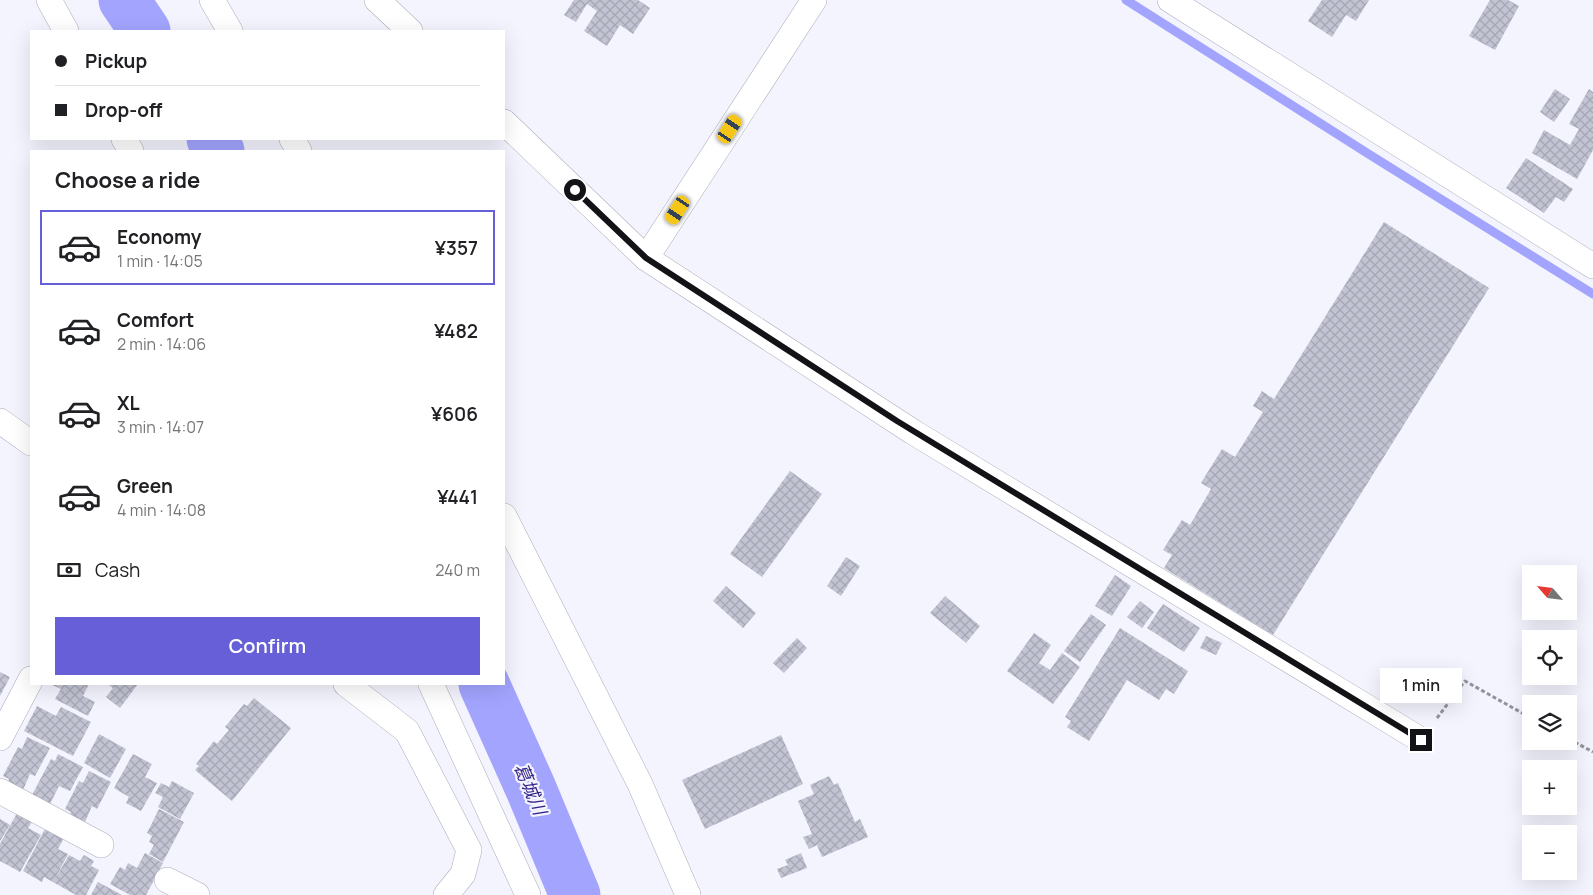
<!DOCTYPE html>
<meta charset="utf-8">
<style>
body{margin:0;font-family:Manrope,"Noto Sans JP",sans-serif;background:#f2f2f2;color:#202124;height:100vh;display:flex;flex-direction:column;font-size:19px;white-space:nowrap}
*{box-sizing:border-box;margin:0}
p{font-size:16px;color:#757577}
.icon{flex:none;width:28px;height:28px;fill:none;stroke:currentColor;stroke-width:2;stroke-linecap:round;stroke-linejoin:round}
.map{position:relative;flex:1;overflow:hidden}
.drawer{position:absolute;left:30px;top:150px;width:475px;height:535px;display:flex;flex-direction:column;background:#fff;border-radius:0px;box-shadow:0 5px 20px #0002}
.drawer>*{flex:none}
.top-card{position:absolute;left:30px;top:30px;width:475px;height:110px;border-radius:0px;box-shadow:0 5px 20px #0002;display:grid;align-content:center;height:110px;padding:0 25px;background:#fff}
.needle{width:32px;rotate:298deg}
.buttons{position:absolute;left:1522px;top:565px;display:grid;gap:10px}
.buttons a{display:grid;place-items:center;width:55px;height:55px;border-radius:0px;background:#fff;box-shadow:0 5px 20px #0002;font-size:25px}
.end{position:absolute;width:22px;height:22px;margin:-11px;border:6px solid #121217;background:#fff;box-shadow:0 0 0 2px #fff}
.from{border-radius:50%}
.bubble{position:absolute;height:35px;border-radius:0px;background:#fff;box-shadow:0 5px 20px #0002;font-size:16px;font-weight:600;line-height:35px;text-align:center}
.car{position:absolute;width:15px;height:30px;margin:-15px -8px;border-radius:6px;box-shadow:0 0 4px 1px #0007;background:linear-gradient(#f5c518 24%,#345 0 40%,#f5c518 0 76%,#345 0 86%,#f5c518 0)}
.top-card b{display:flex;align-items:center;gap:18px;height:48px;font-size:19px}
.top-card b+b{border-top:1px solid #e0e0e0}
.top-card i{width:12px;height:12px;background:#202124}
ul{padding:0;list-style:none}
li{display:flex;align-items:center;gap:15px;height:75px;margin:0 10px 8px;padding:0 15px;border:2px solid transparent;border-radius:0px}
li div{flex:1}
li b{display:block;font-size:19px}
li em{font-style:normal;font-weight:600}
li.on{border-color:#675fd8}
li>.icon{width:45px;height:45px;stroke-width:1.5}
h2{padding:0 25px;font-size:22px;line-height:60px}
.pay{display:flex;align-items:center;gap:12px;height:55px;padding:0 25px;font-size:19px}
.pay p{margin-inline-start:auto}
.cta{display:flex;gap:10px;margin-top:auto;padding:10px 25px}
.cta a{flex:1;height:58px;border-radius:0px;background:#675fd8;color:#fff;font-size:20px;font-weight:600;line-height:58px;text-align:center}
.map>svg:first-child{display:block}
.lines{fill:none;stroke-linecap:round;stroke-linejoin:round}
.stream{stroke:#a2a4fe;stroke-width:9}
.river{stroke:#a2a4fe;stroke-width:51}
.building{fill:url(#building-cross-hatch)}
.minor-casing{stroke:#acadbb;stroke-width:26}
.path{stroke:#93939b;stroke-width:3;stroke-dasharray:4 2.5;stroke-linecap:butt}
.minor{stroke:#fff;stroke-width:25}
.route{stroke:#121217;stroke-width:6}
.labels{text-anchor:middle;stroke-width:4.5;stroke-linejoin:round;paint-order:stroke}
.water-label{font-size:18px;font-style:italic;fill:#332287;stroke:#f3f4fd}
</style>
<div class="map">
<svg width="1593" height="895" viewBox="0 0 1593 895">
<defs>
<pattern id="building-cross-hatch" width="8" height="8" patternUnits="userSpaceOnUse" patternTransform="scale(1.25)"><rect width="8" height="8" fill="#c3c4d3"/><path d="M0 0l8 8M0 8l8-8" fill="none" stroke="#a6a7b4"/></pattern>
</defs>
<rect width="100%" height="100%" fill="#f3f4fd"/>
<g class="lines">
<path class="stream" d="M1126,0L1367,153L1593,294"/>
<g class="river">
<path d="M124,0L145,31"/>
<path d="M212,139L219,151"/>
<path d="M484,684L531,789L575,895"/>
</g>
</g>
<g class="building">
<path d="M574,0H638L650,8L633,34L620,25L607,46L584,31L597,11L587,4L576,22L564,15Z"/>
<path d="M1322,0H1369L1356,21L1346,15L1332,37L1308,21Z"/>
<path d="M1490,0H1508L1519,6L1495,50L1469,36Z"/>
<path d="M1555,89L1570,99L1554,122L1540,112Z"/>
<path d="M1589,89L1593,92V150L1577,179L1532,153L1544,130L1570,145L1579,129L1569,124Z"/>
<path d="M1526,158L1573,189L1564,202L1556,197L1544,213L1506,188Z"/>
<path d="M1384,222L1489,288L1273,635L1164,568L1172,555L1163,550L1182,520L1190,525L1211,489L1201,483L1222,449L1235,457L1263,412L1253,406L1262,391L1274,399Z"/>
<path d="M790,471L822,494L762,577L730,554Z"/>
<path d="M846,557L860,566L841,596L827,586Z"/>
<path d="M1115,575L1131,586L1112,616L1095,606Z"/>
<path d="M726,586L756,613L743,628L713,601Z"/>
<path d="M945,596L980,626L966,643L930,613Z"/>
<path d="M1140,601L1154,612L1142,628L1127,617Z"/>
<path d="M1163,604L1200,628L1184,652L1147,628Z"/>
<path d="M1091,614L1106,625L1080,662L1064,651Z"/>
<path d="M1120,628L1188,671L1174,694L1166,689L1159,700L1127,680L1089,741L1067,727L1071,721L1065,717Z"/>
<path d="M1034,633L1051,645L1039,663L1050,670L1062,653L1080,667L1053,704L1007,671Z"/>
<path d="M1206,636L1222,643L1216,655L1200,648Z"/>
<path d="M797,638L807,648L784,673L773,663Z"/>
<path d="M0,672L10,677L0,696Z"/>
<path d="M50,684H89L83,696L95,702L88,716L55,699L61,689Z"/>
<path d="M107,684H138L120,708L106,697L113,688Z"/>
<path d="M254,698L291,728L232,801L195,770L199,766L196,764L214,741L217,744L229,730L225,727L244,704L247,706Z"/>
<path d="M37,706L56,716L61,707L91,722L73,756L24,731Z"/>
<path d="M99,734L126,749L110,778L84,763Z"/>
<path d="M781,735L803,784L705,829L682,780Z"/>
<path d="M27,737L50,748L35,776L30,774L23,790L8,782L9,779L3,776L18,747L22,749Z"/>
<path d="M58,754L83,767L70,791L59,786L50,804L32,795L51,759L55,761Z"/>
<path d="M133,754L152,764L145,777L157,783L141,811L126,803L129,797L114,788Z"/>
<path d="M89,771L111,782L97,809L92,806L85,822L70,815L71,812L65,809L79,781L83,783Z"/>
<path d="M829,776L834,785L838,783L855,822L860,819L868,837L822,857L817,845L809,849L803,837L812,834L798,801L814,794L810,785Z"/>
<path d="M172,781L194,793L180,819L158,807L163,797L155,793L161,783L169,787Z"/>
<path d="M159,809L184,822L163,862L149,854L154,845L149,842L152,836L147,833Z"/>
<path d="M17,813L32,822L28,828L41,835L20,872L0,861V844Z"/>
<path d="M0,819L10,825L0,841Z"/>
<path d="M46,827L65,836L58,849L68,854L55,879L69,855L80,861L84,855L94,861L91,866L99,870L86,895H76L44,877L42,882L23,871Z"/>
<path d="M145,853L163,863L146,895H130L110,884L120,867L125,870L128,863L137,868Z"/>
<path d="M801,853L807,868L781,878L777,869L788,865L785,860Z"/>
<path d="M98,882L122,895H91Z"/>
</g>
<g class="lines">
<defs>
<g id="minor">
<path d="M49,0L66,31"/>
<path d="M212,0L230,31"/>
<path d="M377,0L410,31"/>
<path d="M1170,0L1593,266"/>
<path d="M504,122L646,258L913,432L1421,740"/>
<path d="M124,139L131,151"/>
<path d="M292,139L299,151"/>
<path d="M646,258L814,0"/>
<path d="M0,421L31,443"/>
<path d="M504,516L640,784L688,895"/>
<path d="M346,684L407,731L469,850L463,874L446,895"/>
<path d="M431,684L528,895"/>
<path d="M0,738L31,679"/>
<path d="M0,791L101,845"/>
<path d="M167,880L197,895"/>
</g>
</defs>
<use href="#minor" class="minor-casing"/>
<g class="path">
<path d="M1437,718L1465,681L1531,718"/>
<path d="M1569,739L1593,752"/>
</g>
<use href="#minor" class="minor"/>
</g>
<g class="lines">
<path class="route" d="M575,190L646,258L897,421L1421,740"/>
</g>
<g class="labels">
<g class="water-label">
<text transform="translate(530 789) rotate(67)" y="6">葛城川</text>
</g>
</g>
</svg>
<div class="buttons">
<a><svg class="needle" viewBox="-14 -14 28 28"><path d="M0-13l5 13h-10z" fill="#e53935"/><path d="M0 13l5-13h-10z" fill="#757577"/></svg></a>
<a><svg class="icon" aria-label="locate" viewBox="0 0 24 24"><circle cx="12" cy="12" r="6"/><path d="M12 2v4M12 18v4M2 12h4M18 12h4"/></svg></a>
<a><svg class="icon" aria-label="layers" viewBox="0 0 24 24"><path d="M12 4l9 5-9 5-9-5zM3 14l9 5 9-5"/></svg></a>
<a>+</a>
<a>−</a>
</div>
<i class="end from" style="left:575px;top:190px"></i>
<i class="end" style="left:1421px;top:740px"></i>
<div class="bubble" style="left:1380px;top:668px;width:82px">1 min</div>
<i class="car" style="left:730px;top:129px;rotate:33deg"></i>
<i class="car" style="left:678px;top:210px;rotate:213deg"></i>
<div class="top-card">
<b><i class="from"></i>Pickup</b>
<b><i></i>Drop-off</b>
</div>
<section class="drawer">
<h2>Choose a ride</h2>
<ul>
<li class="on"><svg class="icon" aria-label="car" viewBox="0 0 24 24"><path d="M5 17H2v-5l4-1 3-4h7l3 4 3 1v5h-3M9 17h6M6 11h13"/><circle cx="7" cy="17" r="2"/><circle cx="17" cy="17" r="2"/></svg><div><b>Economy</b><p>1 min · 14:05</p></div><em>¥357</em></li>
<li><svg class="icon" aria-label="car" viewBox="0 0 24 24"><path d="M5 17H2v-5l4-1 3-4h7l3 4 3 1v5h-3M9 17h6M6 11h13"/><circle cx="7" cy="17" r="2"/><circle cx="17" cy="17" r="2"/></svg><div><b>Comfort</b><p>2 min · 14:06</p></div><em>¥482</em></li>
<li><svg class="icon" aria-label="car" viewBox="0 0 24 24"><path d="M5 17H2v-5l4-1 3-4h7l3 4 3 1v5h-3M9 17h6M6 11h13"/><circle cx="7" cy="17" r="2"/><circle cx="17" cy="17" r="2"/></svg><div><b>XL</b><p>3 min · 14:07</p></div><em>¥606</em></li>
<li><svg class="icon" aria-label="car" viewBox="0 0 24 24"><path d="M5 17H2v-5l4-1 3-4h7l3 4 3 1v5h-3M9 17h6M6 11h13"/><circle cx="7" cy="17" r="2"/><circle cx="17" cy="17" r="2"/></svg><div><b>Green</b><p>4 min · 14:08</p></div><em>¥441</em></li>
</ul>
<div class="pay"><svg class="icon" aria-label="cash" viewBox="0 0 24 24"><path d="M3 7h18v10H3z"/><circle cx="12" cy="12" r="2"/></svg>Cash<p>240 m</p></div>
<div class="cta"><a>Confirm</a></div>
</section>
</div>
